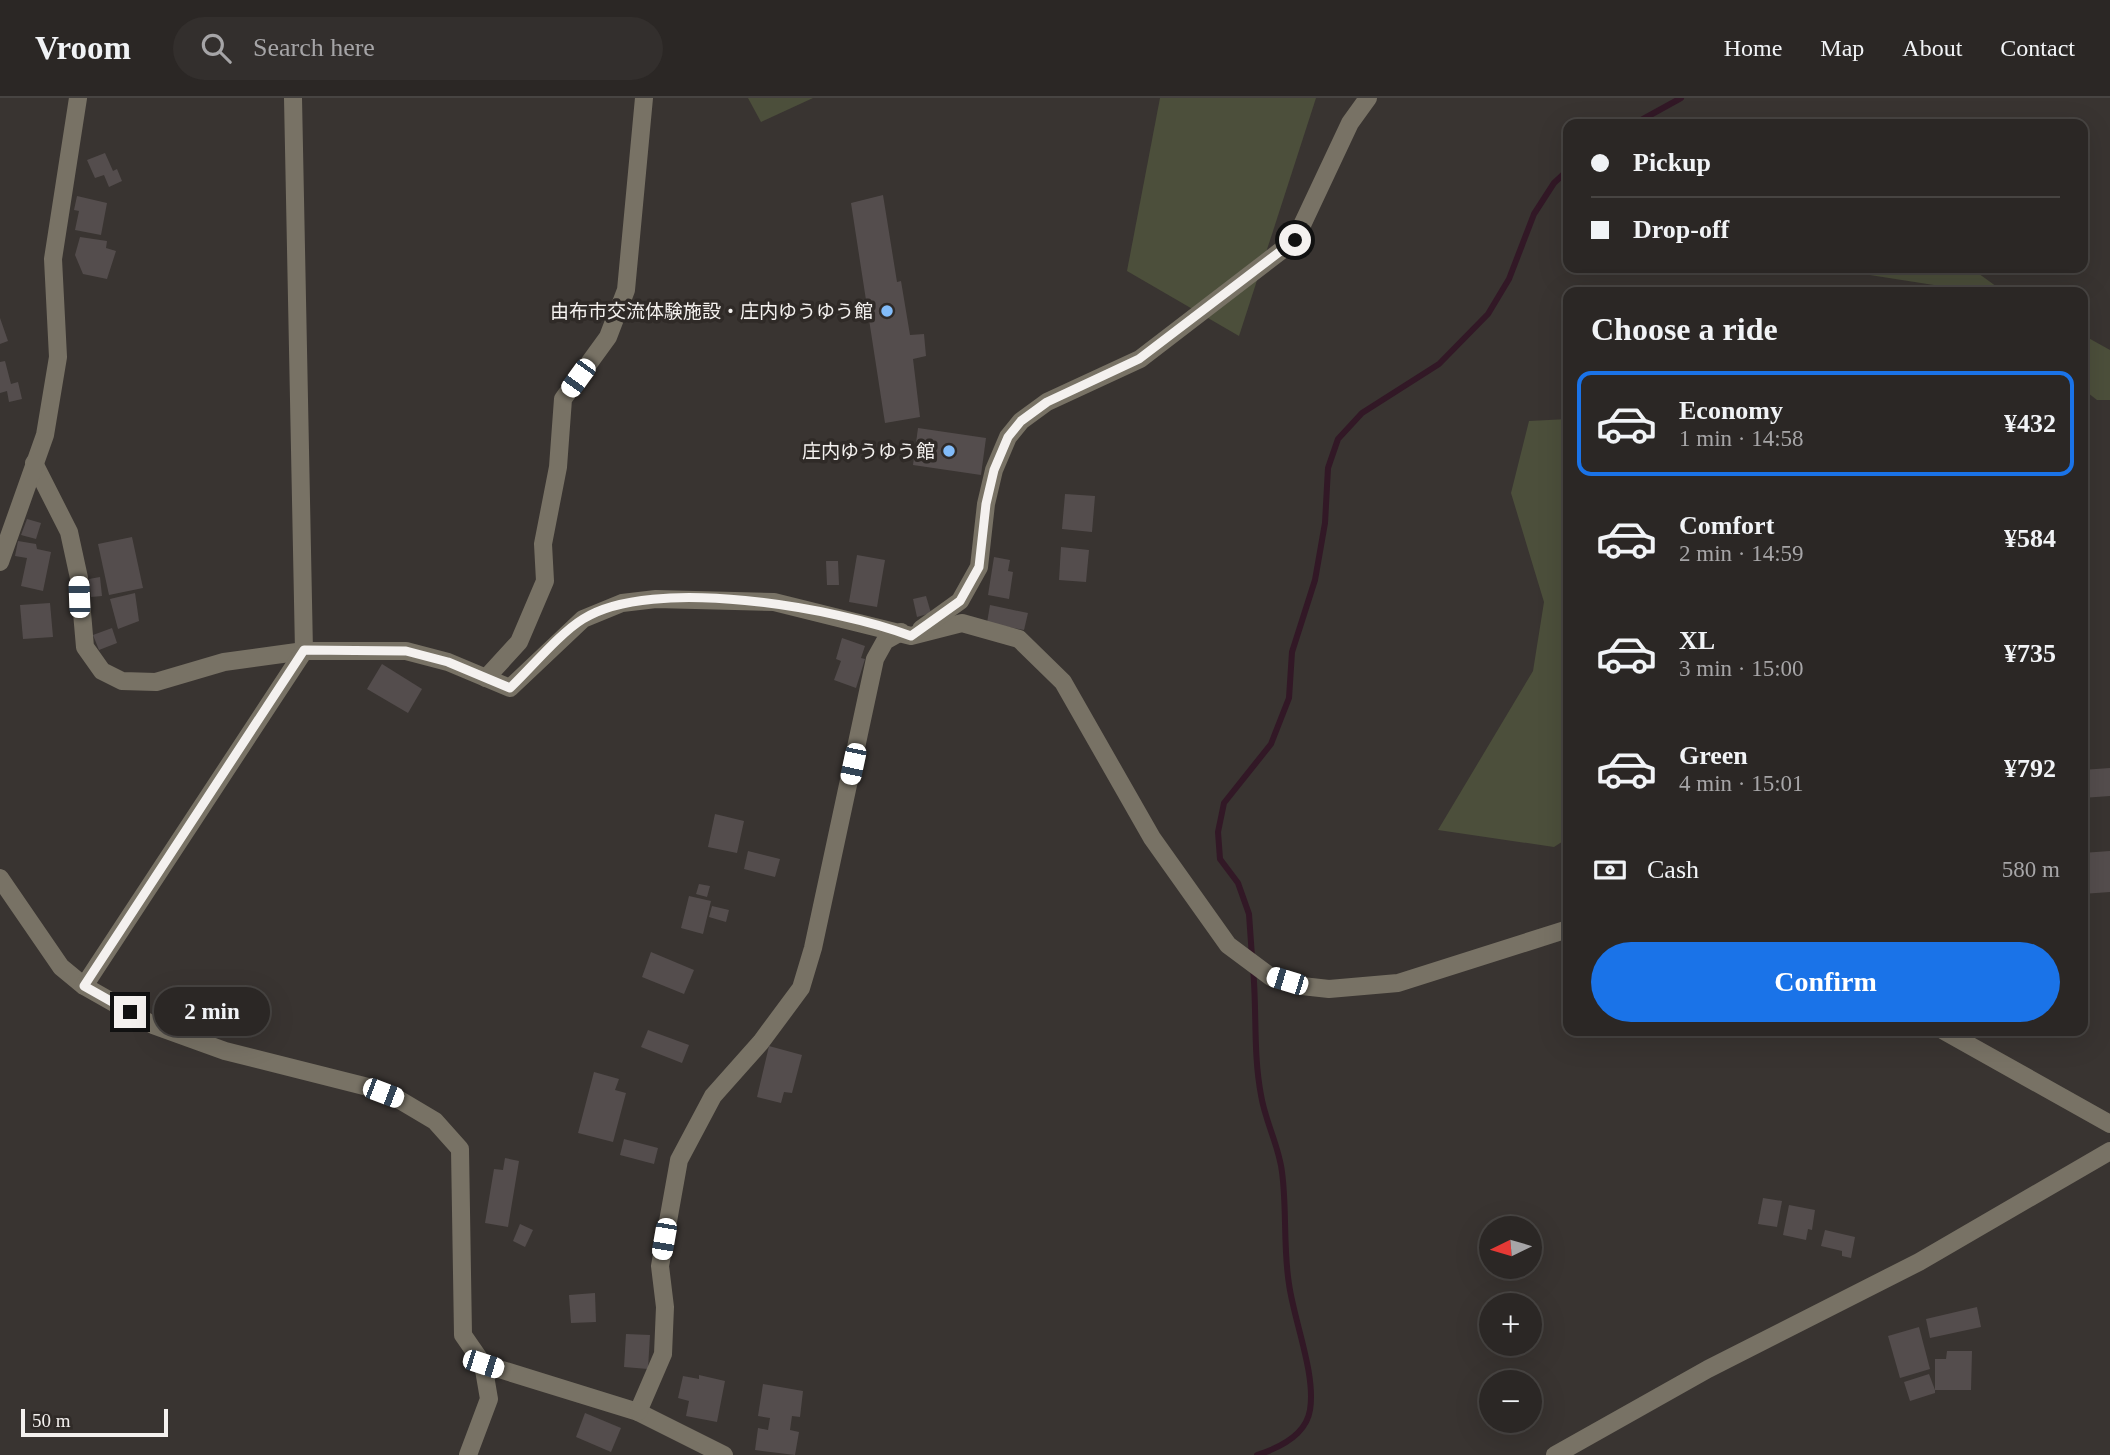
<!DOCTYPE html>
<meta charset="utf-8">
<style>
body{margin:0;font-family:"Times New Roman","Noto Sans JP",serif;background:#332f2d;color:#f1f3f6;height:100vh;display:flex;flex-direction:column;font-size:26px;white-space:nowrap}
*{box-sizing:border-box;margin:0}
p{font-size:23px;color:#a6a5a7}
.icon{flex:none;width:38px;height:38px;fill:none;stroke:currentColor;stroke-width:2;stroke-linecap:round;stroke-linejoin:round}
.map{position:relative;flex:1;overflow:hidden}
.sheet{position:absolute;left:1563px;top:189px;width:525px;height:749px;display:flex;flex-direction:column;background:#2b2725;border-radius:14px;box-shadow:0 7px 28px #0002,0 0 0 2px #474442}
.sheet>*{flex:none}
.hud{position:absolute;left:1563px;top:21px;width:525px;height:154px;border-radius:14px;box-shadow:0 7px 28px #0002,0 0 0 2px #474442;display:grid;align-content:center;height:154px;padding:0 28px;background:#2b2725}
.needle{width:46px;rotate:265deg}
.controls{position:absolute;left:1479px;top:1118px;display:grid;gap:14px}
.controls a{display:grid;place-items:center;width:63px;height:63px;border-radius:50%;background:#2b2725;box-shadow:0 7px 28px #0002,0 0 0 2px #474442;font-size:35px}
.scale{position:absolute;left:21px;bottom:18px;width:147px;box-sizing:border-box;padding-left:7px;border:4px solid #f4f1ef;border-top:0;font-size:19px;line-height:24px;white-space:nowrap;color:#f4f1ef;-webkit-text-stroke:5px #2f2a27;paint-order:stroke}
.end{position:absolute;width:32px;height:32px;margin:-16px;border:9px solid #f4f1ef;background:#111;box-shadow:0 0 0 4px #111}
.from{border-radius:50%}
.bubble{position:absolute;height:49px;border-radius:24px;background:#2b2725;box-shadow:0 7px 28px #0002,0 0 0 2px #474442;font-size:23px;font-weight:600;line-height:49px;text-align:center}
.car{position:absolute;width:21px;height:42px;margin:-21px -10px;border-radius:9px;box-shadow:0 0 5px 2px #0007;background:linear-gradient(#fff 24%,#345 0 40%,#fff 0 76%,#345 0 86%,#fff 0)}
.hud b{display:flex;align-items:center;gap:24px;height:66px;font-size:26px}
.hud b+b{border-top:2px solid #474442}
.hud i{width:18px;height:18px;background:#f1f3f6}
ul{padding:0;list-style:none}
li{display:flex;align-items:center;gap:21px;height:105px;margin:0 14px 10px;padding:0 14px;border:4px solid transparent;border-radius:14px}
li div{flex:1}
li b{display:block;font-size:26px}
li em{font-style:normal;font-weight:600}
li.selected{border-color:#1a73e8}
li>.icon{width:63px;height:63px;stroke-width:1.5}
h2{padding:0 28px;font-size:32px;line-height:84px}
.pay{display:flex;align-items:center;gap:18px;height:77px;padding:0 28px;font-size:26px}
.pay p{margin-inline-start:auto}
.action{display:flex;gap:14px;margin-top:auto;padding:14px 28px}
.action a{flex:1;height:80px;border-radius:42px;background:#1a73e8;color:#fff;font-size:28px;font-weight:600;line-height:80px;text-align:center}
header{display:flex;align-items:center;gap:42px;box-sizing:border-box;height:98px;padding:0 35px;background:#2b2725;border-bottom:2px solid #474442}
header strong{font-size:33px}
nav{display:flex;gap:38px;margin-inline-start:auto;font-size:24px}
.search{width:490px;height:63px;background:#332f2d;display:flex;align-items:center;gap:18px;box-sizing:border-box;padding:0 24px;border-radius:38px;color:#a6a5a7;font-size:26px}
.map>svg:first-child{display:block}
.green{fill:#4c4f3b}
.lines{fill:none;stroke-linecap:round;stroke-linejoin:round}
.stream{stroke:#321826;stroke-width:6}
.building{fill:#544d4d}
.street{stroke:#787265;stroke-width:18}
.route{stroke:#f4f1ef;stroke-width:9}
.poi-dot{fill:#82bcfa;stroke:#2f2a27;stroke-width:2.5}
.labels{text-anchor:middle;stroke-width:7;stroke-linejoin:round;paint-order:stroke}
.poi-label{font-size:19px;fill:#f4f1ef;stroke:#2f2a27;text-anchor:end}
</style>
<header>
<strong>Vroom</strong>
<div class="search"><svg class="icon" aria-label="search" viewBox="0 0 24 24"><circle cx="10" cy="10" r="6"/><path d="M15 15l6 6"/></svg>Search here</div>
<nav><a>Home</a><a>Map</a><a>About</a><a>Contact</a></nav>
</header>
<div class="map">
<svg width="2110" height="1357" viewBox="0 0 2110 1357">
<rect width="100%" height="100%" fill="#393431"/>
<g class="green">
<path d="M748,0H813L761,24Z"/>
<path d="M1160,0H1316L1239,238L1127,173Z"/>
<path d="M1825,170H1971L2004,194H1959L1953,190Z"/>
<path d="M2083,237L2110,252V302H2097L2083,291Z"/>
<path d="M1568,321V740L1554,749L1438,732L1533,573L1544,504L1511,395L1529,323Z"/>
</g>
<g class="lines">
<g class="stream">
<path d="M1634,26L1681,0"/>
<path d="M1252,859L1249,816L1238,785L1220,761L1218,734L1224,705L1271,646L1289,600L1292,554L1315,482L1325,425L1328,370L1338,341L1362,315L1439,266L1488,216L1509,181L1534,116L1554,85L1568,72"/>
<path d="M1253,870C1257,913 1253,955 1261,997C1265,1023 1279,1048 1282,1074C1287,1111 1283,1149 1289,1186C1294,1223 1316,1276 1310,1312C1306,1337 1279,1350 1257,1357"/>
</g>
</g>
<g class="building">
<path d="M105,55L113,73L117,71L122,83L109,89L104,77L95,80L87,62Z"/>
<path d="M883,97L897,184L901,183L910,237L924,236L926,258L913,261L920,319L885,325L851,105Z"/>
<path d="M77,98L107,105L101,137L75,132L79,113L74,112Z"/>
<path d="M80,139L107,143L106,150L116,153L107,181L83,176L75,157Z"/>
<path d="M0,220L8,243L0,246Z"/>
<path d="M5,263L11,286L18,284L22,301L9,304L7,293L0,295V264Z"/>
<path d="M918,330L986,340L981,377L913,367Z"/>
<path d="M1065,396L1095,398L1092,434L1062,431Z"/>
<path d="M27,421L41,425L36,441L21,437Z"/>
<path d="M132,439L143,490L109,497L98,446Z"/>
<path d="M18,443L36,446L37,451L51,454L43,493L21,488L27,460L15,458Z"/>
<path d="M1061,449L1089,452L1086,484L1059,482Z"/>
<path d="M857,457L885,462L877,509L849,504Z"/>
<path d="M994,459L1010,462L1008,473L1013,474L1009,501L988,497Z"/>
<path d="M826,463H838L839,487H827Z"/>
<path d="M100,479L102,498L91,499L89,481Z"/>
<path d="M135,495L139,523L118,531L110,501Z"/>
<path d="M926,498L931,515L917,519L913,501Z"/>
<path d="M50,505L53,539L23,541L20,507Z"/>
<path d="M990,507L1028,515L1024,532L987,525Z"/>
<path d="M112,530L117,545L99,552L93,537Z"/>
<path d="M842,540L865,548L861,560L865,561L856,590L834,582L841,563L836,561Z"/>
<path d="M382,566L422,591L408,615L367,591Z"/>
<path d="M2110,670V698L2082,700V672Z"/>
<path d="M715,716L744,723L737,755L708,749Z"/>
<path d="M748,753L780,761L775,779L744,771Z"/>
<path d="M2110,753V794L2082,796V755Z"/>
<path d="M699,786L710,788L707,799L696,796Z"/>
<path d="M689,798L711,803L703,836L681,830Z"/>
<path d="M712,808L729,812L726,824L709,819Z"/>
<path d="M651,854L694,872L684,896L642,879Z"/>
<path d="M648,932L689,947L682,965L641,949Z"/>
<path d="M769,948L802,957L792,995L784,994L781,1005L757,999Z"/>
<path d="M594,974L619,981L615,992L626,995L613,1044L578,1035Z"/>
<path d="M624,1041L658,1050L654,1066L620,1057Z"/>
<path d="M505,1060L519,1063L508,1129L485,1125L494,1071L503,1072Z"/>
<path d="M1763,1100L1782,1103L1777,1129L1758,1126Z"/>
<path d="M1789,1107L1815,1112L1812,1132L1808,1131L1806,1142L1783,1137Z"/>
<path d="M520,1126L533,1132L525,1149L513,1143Z"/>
<path d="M1825,1132L1855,1139L1851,1160L1842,1158V1153L1821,1148Z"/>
<path d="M595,1195L596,1224L571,1225L569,1197Z"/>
<path d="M1977,1209L1981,1229L1930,1240L1926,1221Z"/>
<path d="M1919,1229L1930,1271L1900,1280L1888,1238Z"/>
<path d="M626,1236L650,1237L648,1271L624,1269Z"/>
<path d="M1947,1253H1972L1971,1292H1935V1295L1910,1303L1904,1284L1929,1276L1935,1292V1261H1946Z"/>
<path d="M699,1277L725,1283L717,1324L686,1318L689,1303L678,1300L683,1278L699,1281Z"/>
<path d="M763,1286L803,1293L800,1319L792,1318L790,1332L799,1334L795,1357L755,1352L758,1330L768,1332L770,1320L758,1318Z"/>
<path d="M585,1315L621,1330L611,1354L576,1339Z"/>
</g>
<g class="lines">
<g class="street">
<path d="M34,365L69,434L79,480L85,549L102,573L122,583L156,584L224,564L304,553H406L448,564L510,590L583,521L622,505L656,501L774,504L911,538L962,525L1019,541L1063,584L1152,740L1228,847L1271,879L1302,888L1329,891L1398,885L1568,831"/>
<path d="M0,464L45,337L58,259L53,161L78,0"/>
<path d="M921,531L960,503L979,469L986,406L994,372L1008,339L1021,323L1047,304L1140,261L1295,142L1350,25L1368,0"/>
<path d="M486,580L519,544L545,483L543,446L558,369L563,301L608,239L626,192L644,0"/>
<path d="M0,780L61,869L84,888L153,927L225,953L368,989L398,1001L435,1023L460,1051L463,1237L483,1266L489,1301L468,1357"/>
<path d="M84,888L304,553L293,0"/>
<path d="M1944,933L2110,1026"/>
<path d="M483,1266L638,1314L724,1357"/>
<path d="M638,1314L663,1256L665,1209L660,1168L679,1062L713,998L761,944L801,890L813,850L875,561L885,543L901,534"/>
<path d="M1555,1357L1708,1271L1919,1164L2110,1053"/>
</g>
</g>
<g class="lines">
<path class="route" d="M130,914L84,888L304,552L406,553L448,564L510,590C531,570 560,535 583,521C652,477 837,510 911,538L960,503L979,469L986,406L994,372L1008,339L1021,323L1047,304L1139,261L1295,142"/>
</g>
<g class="poi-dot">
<circle cx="887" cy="213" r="7"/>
<circle cx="949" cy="353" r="7"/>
</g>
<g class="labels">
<g class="poi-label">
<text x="873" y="220">由布市交流体験施設・庄内ゆうゆう館</text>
<text x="935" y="360">庄内ゆうゆう館</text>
</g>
</g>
</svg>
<div class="controls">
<a><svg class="needle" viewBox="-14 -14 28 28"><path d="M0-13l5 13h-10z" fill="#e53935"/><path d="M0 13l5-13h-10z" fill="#a6a5a7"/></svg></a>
<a>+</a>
<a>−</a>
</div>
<div class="scale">50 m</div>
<i class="end from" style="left:1295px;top:142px"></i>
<i class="end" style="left:130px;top:914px"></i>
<div class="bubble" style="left:154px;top:889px;width:116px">2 min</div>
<i class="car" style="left:578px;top:280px;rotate:216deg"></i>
<i class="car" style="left:79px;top:499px;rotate:358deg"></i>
<i class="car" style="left:853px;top:666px;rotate:192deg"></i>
<i class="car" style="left:1287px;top:883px;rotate:287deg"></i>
<i class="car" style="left:383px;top:995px;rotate:111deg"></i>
<i class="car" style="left:664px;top:1141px;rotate:190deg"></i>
<i class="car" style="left:483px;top:1266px;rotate:108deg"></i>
<div class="hud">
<b><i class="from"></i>Pickup</b>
<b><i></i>Drop-off</b>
</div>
<section class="sheet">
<h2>Choose a ride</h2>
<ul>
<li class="selected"><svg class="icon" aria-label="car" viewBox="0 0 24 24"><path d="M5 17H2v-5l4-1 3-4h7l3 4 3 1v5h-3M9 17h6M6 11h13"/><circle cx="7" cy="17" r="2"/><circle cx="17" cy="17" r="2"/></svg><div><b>Economy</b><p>1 min · 14:58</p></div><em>¥432</em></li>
<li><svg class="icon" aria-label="car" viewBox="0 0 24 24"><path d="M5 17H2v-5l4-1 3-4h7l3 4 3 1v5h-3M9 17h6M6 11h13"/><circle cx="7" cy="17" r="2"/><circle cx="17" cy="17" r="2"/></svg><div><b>Comfort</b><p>2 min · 14:59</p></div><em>¥584</em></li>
<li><svg class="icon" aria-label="car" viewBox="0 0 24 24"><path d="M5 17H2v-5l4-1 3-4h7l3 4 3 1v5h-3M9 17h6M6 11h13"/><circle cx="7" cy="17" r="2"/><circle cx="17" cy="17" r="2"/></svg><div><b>XL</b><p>3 min · 15:00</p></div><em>¥735</em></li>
<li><svg class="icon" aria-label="car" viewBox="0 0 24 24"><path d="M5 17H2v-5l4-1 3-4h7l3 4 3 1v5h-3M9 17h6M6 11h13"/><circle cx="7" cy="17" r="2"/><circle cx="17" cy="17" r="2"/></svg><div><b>Green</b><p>4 min · 15:01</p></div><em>¥792</em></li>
</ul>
<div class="pay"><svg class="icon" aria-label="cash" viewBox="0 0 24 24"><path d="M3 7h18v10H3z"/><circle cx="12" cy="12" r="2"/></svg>Cash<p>580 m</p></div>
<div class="action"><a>Confirm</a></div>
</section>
</div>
